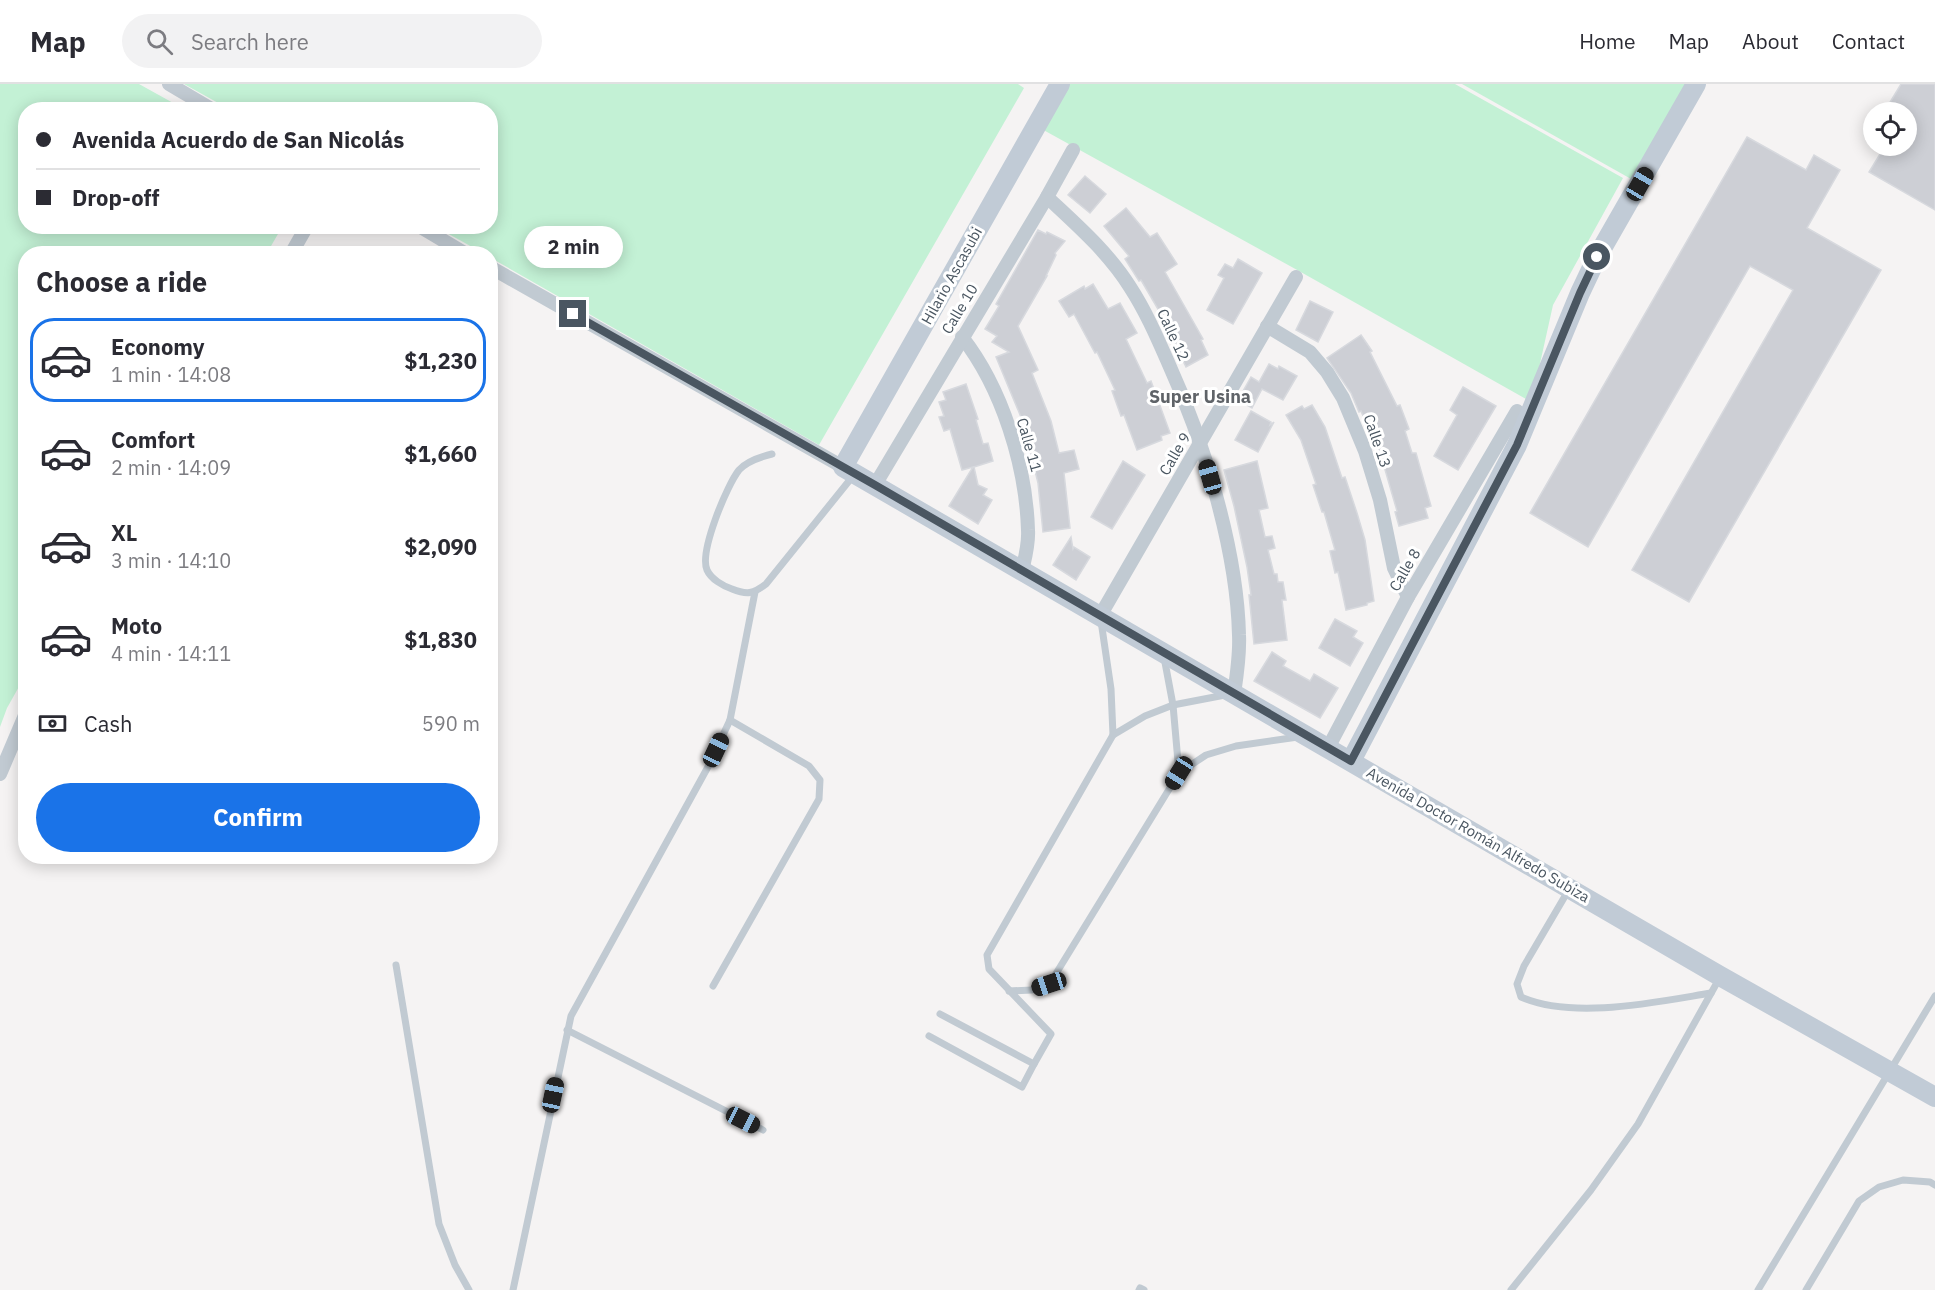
<!DOCTYPE html>
<meta charset="utf-8">
<style>
body{margin:0;font-family:"IBM Plex Sans",sans-serif;background:#f2f2f3;color:#2b2b33;height:100vh;display:flex;flex-direction:column;font-size:22px;white-space:nowrap}
*{box-sizing:border-box;margin:0}
p{font-size:20px;color:#7c7c81}
.icon{flex:none;width:33px;height:33px;fill:none;stroke:currentColor;stroke-width:2;stroke-linecap:round;stroke-linejoin:round}
.map{position:relative;flex:1;overflow:hidden}
.details{position:absolute;left:18px;top:162px;width:480px;height:618px;display:flex;flex-direction:column;background:#fff;border-radius:24px;box-shadow:0 3px 15px #0003}
.details>*{flex:none}
.top-card{position:absolute;left:18px;top:18px;width:480px;height:132px;border-radius:24px;box-shadow:0 3px 15px #0003;display:grid;align-content:center;height:132px;padding:0 18px;background:#fff}
.buttons{position:absolute;left:1863px;top:18px;display:grid;gap:12px}
.buttons a{display:grid;place-items:center;width:54px;height:54px;border-radius:50%;background:#fff;box-shadow:0 3px 15px #0003;font-size:30px}
.end{position:absolute;width:27px;height:27px;margin:-14px;border:8px solid #4a5661;background:#fff;box-shadow:0 0 0 3px #fff}
.from{border-radius:50%}
.bubble{position:absolute;height:42px;border-radius:21px;background:#fff;box-shadow:0 3px 15px #0003;font-size:20px;font-weight:700;line-height:42px;text-align:center}
.car{position:absolute;width:18px;height:36px;margin:-18px -9px;border-radius:8px;box-shadow:0 0 4px 2px #0007;background:linear-gradient(#222 24%,#8ab4d8 0 40%,#222 0 76%,#8ab4d8 0 86%,#222 0)}
.top-card b{display:flex;align-items:center;gap:21px;height:57px;font-size:22px}
.top-card b+b{border-top:2px solid #e1e1e2}
.top-card i{width:15px;height:15px;background:#2b2b33}
ul{padding:0;list-style:none}
li{display:flex;align-items:center;gap:18px;height:84px;margin:0 12px 9px;padding:0 6px;border:3px solid transparent;border-radius:24px}
li div{flex:1}
li b{display:block;font-size:22px}
li em{font-style:normal;font-weight:700}
li.current{border-color:#1a73e8}
li>.icon{width:54px;height:54px;stroke-width:1.5}
h2{padding:0 18px;font-size:27px;line-height:72px}
.pay{display:flex;align-items:center;gap:15px;height:66px;padding:0 18px;font-size:22px}
.pay p{margin-inline-start:auto}
.action{display:flex;gap:12px;margin-top:auto;padding:12px 18px}
.action a{flex:1;height:69px;border-radius:36px;background:#1a73e8;color:#fff;font-size:24px;font-weight:700;line-height:69px;text-align:center}
header{display:flex;align-items:center;gap:36px;box-sizing:border-box;height:84px;padding:0 30px;background:#fff;border-bottom:2px solid #e1e1e2}
header strong{font-size:28px}
nav{display:flex;gap:33px;margin-inline-start:auto;font-size:21px}
.search{width:420px;height:54px;background:#f2f2f3;display:flex;align-items:center;gap:15px;box-sizing:border-box;padding:0 21px;border-radius:33px;color:#7c7c81;font-size:22px}
.map>svg:first-child{display:block}
.green{fill:#c3f1d5}
.building{fill:#cdcfd5;stroke:#d7d9de;stroke-width:1.5}
.lines{fill:none;stroke-linecap:round;stroke-linejoin:round}
.lane{stroke:#c1cad2;stroke-width:7}
.street{stroke:#c1cad2;stroke-width:14}
.secondary{stroke:#c1cbd6;stroke-width:20}
.route{stroke:#4a5661;stroke-width:8}
.labels{text-anchor:middle;stroke-width:6;stroke-linejoin:round;paint-order:stroke}
.street-label{font-size:15px;fill:#4a5661;stroke:#fff}
.quarter-label{font-size:18px;font-weight:bold;fill:#5f6368;stroke:#fff}
</style>
<header>
<strong>Map</strong>
<div class="search"><svg class="icon" aria-label="search" viewBox="0 0 24 24"><circle cx="10" cy="10" r="6"/><path d="M15 15l6 6"/></svg>Search here</div>
<nav><a>Home</a><a>Map</a><a>About</a><a>Contact</a></nav>
</header>
<div class="map">
<svg width="1935" height="1206" viewBox="0 0 1935 1206">
<rect width="100%" height="100%" fill="#f5f3f3"/>
<g class="green">
<path d="M0,0H139L184,25L26,26V142L282,143L267,169L26,170L25,592L7,624L0,643Z"/>
<path d="M184,0H1018L1024,4L819,361L491,174L490,170L483,169L436,143L490,142V26L229,25Z"/>
<path d="M1062,0H1455L1623,94L1553,221L1539,284L1526,315L1299,187L1038,43Z"/>
<path d="M1462,0H1696L1640,100Z"/>
</g>
<g class="building">
<path d="M1901,0H1935V126L1869,88L1885,62H1906V28L1889,20Z"/>
<path d="M1747,53L1806,86L1814,71L1840,86L1807,144L1881,186L1689,518L1632,486L1793,206L1750,182L1588,463L1530,429Z"/>
<path d="M1085,92L1106,110L1090,129L1068,111Z"/>
<path d="M1126,124L1150,153L1157,149L1177,180L1165,188L1203,255L1201,256L1208,271L1186,283L1170,250L1172,249L1141,196L1139,197L1125,175L1129,172L1104,142Z"/>
<path d="M1038,146L1046,150L1047,148L1065,157L1055,169L1056,171L1046,192H1047L1018,242L1038,286L1032,289L1051,337L1059,369L1074,366L1079,385L1064,389L1070,444L1043,448L1038,399L1023,338L996,273L1009,268L992,258L997,252L985,245L999,222L996,220Z"/>
<path d="M1238,175L1262,189L1233,240L1207,226L1224,194L1218,191L1225,180L1233,184Z"/>
<path d="M1093,200L1108,225L1120,219L1137,249L1126,255L1147,299L1151,297L1170,349L1161,352L1162,356L1137,366L1124,331L1121,332L1112,307L1115,306L1097,268L1095,269L1074,230L1069,233L1059,217L1084,202L1085,205Z"/>
<path d="M1310,217L1333,228L1318,258L1296,246Z"/>
<path d="M1361,251L1372,267L1370,268L1397,322L1400,321L1409,345L1405,347L1412,369H1416L1431,422L1425,424L1428,434L1399,442L1395,428L1397,427L1377,358L1374,359L1361,327L1359,328L1351,309L1327,274Z"/>
<path d="M1269,280L1278,285L1279,282L1297,292L1283,316L1262,305L1252,324L1238,316L1251,293L1259,298Z"/>
<path d="M966,300L978,335L976,336L983,360L988,359L993,377L974,383L978,401L987,405L983,411L992,416L978,440L949,422L973,383L962,386L950,345L944,347L939,333L944,332L939,318L946,316L943,308Z"/>
<path d="M1463,303L1496,322L1458,386L1434,372L1457,331L1450,326Z"/>
<path d="M1312,321L1325,343L1342,394L1345,393L1357,429L1365,456L1374,517L1367,519V521L1346,526L1338,488L1335,489L1330,467L1335,466L1324,428H1322L1313,401L1316,400L1301,356L1286,331L1302,322L1304,325Z"/>
<path d="M1251,327L1271,338L1270,341L1274,338L1258,368L1235,356Z"/>
<path d="M1123,377L1145,391L1112,445L1091,433Z"/>
<path d="M1257,377L1268,424L1259,426L1265,453L1272,452L1275,464L1268,466L1274,490H1277L1278,498H1283L1286,516H1282L1287,556L1254,560L1249,511H1251L1247,483L1234,422L1224,386Z"/>
<path d="M1071,453L1073,465L1074,463L1090,473L1076,496L1053,481Z"/>
<path d="M1335,535L1357,547L1353,553L1363,559L1350,582L1319,564Z"/>
<path d="M1272,568L1286,577L1283,582L1310,597L1314,590L1338,604L1320,634L1254,597Z"/>
</g>
<g class="lines">
<g class="lane">
<path d="M772,370C760,373 747,377 739,386C727,401 699,468 707,486C711,495 723,502 732,505C747,511 753,510 766,500L853,392"/>
<path d="M1101,537L1111,605L1113,651L1145,632L1173,621L1225,611"/>
<path d="M1164,573L1173,621L1179,689"/>
<path d="M1568,807L1524,882L1517,900L1521,913C1573,936 1656,918 1711,909"/>
<path d="M396,881L439,1140L455,1181L469,1206"/>
<path d="M713,902L819,715L820,696L809,682L730,636"/>
<path d="M1009,907L1032,906L1049,901L1179,689L1206,671L1236,662L1298,653"/>
<path d="M940,930L1034,980L1051,950L989,885L987,871L1113,651"/>
<path d="M567,946L763,1046"/>
<path d="M929,952L1022,1003L1034,980"/>
<path d="M513,1206L571,932L709,681L730,636L755,508"/>
<path d="M1139,1206L1140,1204L1144,1206"/>
<path d="M1511,1206L1591,1106L1638,1040L1719,895"/>
<path d="M1758,1206L1935,912"/>
<path d="M1806,1206L1859,1117L1879,1103L1903,1096L1930,1098L1935,1101"/>
</g>
<g class="street">
<path d="M169,0L213,26"/>
<path d="M1047,113C1077,141 1108,168 1130,203C1145,226 1156,251 1167,276C1203,355 1237,464 1239,551C1240,571 1237,590 1234,610"/>
<path d="M419,142L466,170"/>
<path d="M291,170L307,142"/>
<path d="M490,183L843,383"/>
<path d="M1267,242L1310,268L1327,288L1343,314L1365,367L1380,416L1394,484L1408,513"/>
<path d="M962,253C1002,304 1026,381 1028,446C1029,460 1025,474 1022,487"/>
<path d="M875,401L1047,113L1073,66"/>
<path d="M1100,532L1296,193"/>
<path d="M1328,664L1408,513L1517,327"/>
<path d="M0,690L26,629"/>
</g>
<g class="secondary">
<path d="M1060,0L843,383L1720,892L1935,1013"/>
<path d="M1351,677L1517,361L1580,209L1597,173L1696,0"/>
</g>
</g>
<g class="lines">
<path class="route" d="M573,230L875,401L1351,677L1517,361L1580,209L1597,173"/>
</g>
<g class="labels">
<g class="street-label">
<text transform="translate(952 192) rotate(-61)" y="5">Hilario Ascasubi</text>
<text transform="translate(960 225) rotate(-59)" y="5">Calle 10</text>
<text transform="translate(1173 251) rotate(65)" y="5">Calle 12</text>
<text transform="translate(1377 357) rotate(71)" y="5">Calle 13</text>
<text transform="translate(1029 361) rotate(74)" y="5">Calle 11</text>
<text transform="translate(1175 370) rotate(-60)" y="5">Calle 9</text>
<text transform="translate(1405 486) rotate(-60)" y="5">Calle 8</text>
<text transform="translate(1478 751) rotate(30)" y="5">Avenida Doctor Román Alfredo Subiza</text>
</g>
<g class="quarter-label">
<text x="1200" y="319">Super Usina</text>
</g>
</g>
</svg>
<div class="buttons">
<a><svg class="icon" aria-label="locate" viewBox="0 0 24 24"><circle cx="12" cy="12" r="6"/><path d="M12 2v4M12 18v4M2 12h4M18 12h4"/></svg></a>
</div>
<i class="end from" style="left:1597px;top:173px"></i>
<i class="end" style="left:573px;top:230px"></i>
<div class="bubble" style="left:524px;top:142px;width:99px">2 min</div>
<i class="car" style="left:1640px;top:100px;rotate:30deg"></i>
<i class="car" style="left:1210px;top:393px;rotate:344deg"></i>
<i class="car" style="left:716px;top:666px;rotate:25deg"></i>
<i class="car" style="left:1179px;top:689px;rotate:212deg"></i>
<i class="car" style="left:1049px;top:900px;rotate:252deg"></i>
<i class="car" style="left:553px;top:1011px;rotate:12deg"></i>
<i class="car" style="left:743px;top:1036px;rotate:117deg"></i>
<div class="top-card">
<b><i class="from"></i>Avenida Acuerdo de San Nicolás</b>
<b><i></i>Drop-off</b>
</div>
<section class="details">
<h2>Choose a ride</h2>
<ul>
<li class="current"><svg class="icon" aria-label="car" viewBox="0 0 24 24"><path d="M5 17H2v-5l4-1 3-4h7l3 4 3 1v5h-3M9 17h6M6 11h13"/><circle cx="7" cy="17" r="2"/><circle cx="17" cy="17" r="2"/></svg><div><b>Economy</b><p>1 min · 14:08</p></div><em>$1,230</em></li>
<li><svg class="icon" aria-label="car" viewBox="0 0 24 24"><path d="M5 17H2v-5l4-1 3-4h7l3 4 3 1v5h-3M9 17h6M6 11h13"/><circle cx="7" cy="17" r="2"/><circle cx="17" cy="17" r="2"/></svg><div><b>Comfort</b><p>2 min · 14:09</p></div><em>$1,660</em></li>
<li><svg class="icon" aria-label="car" viewBox="0 0 24 24"><path d="M5 17H2v-5l4-1 3-4h7l3 4 3 1v5h-3M9 17h6M6 11h13"/><circle cx="7" cy="17" r="2"/><circle cx="17" cy="17" r="2"/></svg><div><b>XL</b><p>3 min · 14:10</p></div><em>$2,090</em></li>
<li><svg class="icon" aria-label="car" viewBox="0 0 24 24"><path d="M5 17H2v-5l4-1 3-4h7l3 4 3 1v5h-3M9 17h6M6 11h13"/><circle cx="7" cy="17" r="2"/><circle cx="17" cy="17" r="2"/></svg><div><b>Moto</b><p>4 min · 14:11</p></div><em>$1,830</em></li>
</ul>
<div class="pay"><svg class="icon" aria-label="cash" viewBox="0 0 24 24"><path d="M3 7h18v10H3z"/><circle cx="12" cy="12" r="2"/></svg>Cash<p>590 m</p></div>
<div class="action"><a>Confirm</a></div>
</section>
</div>
